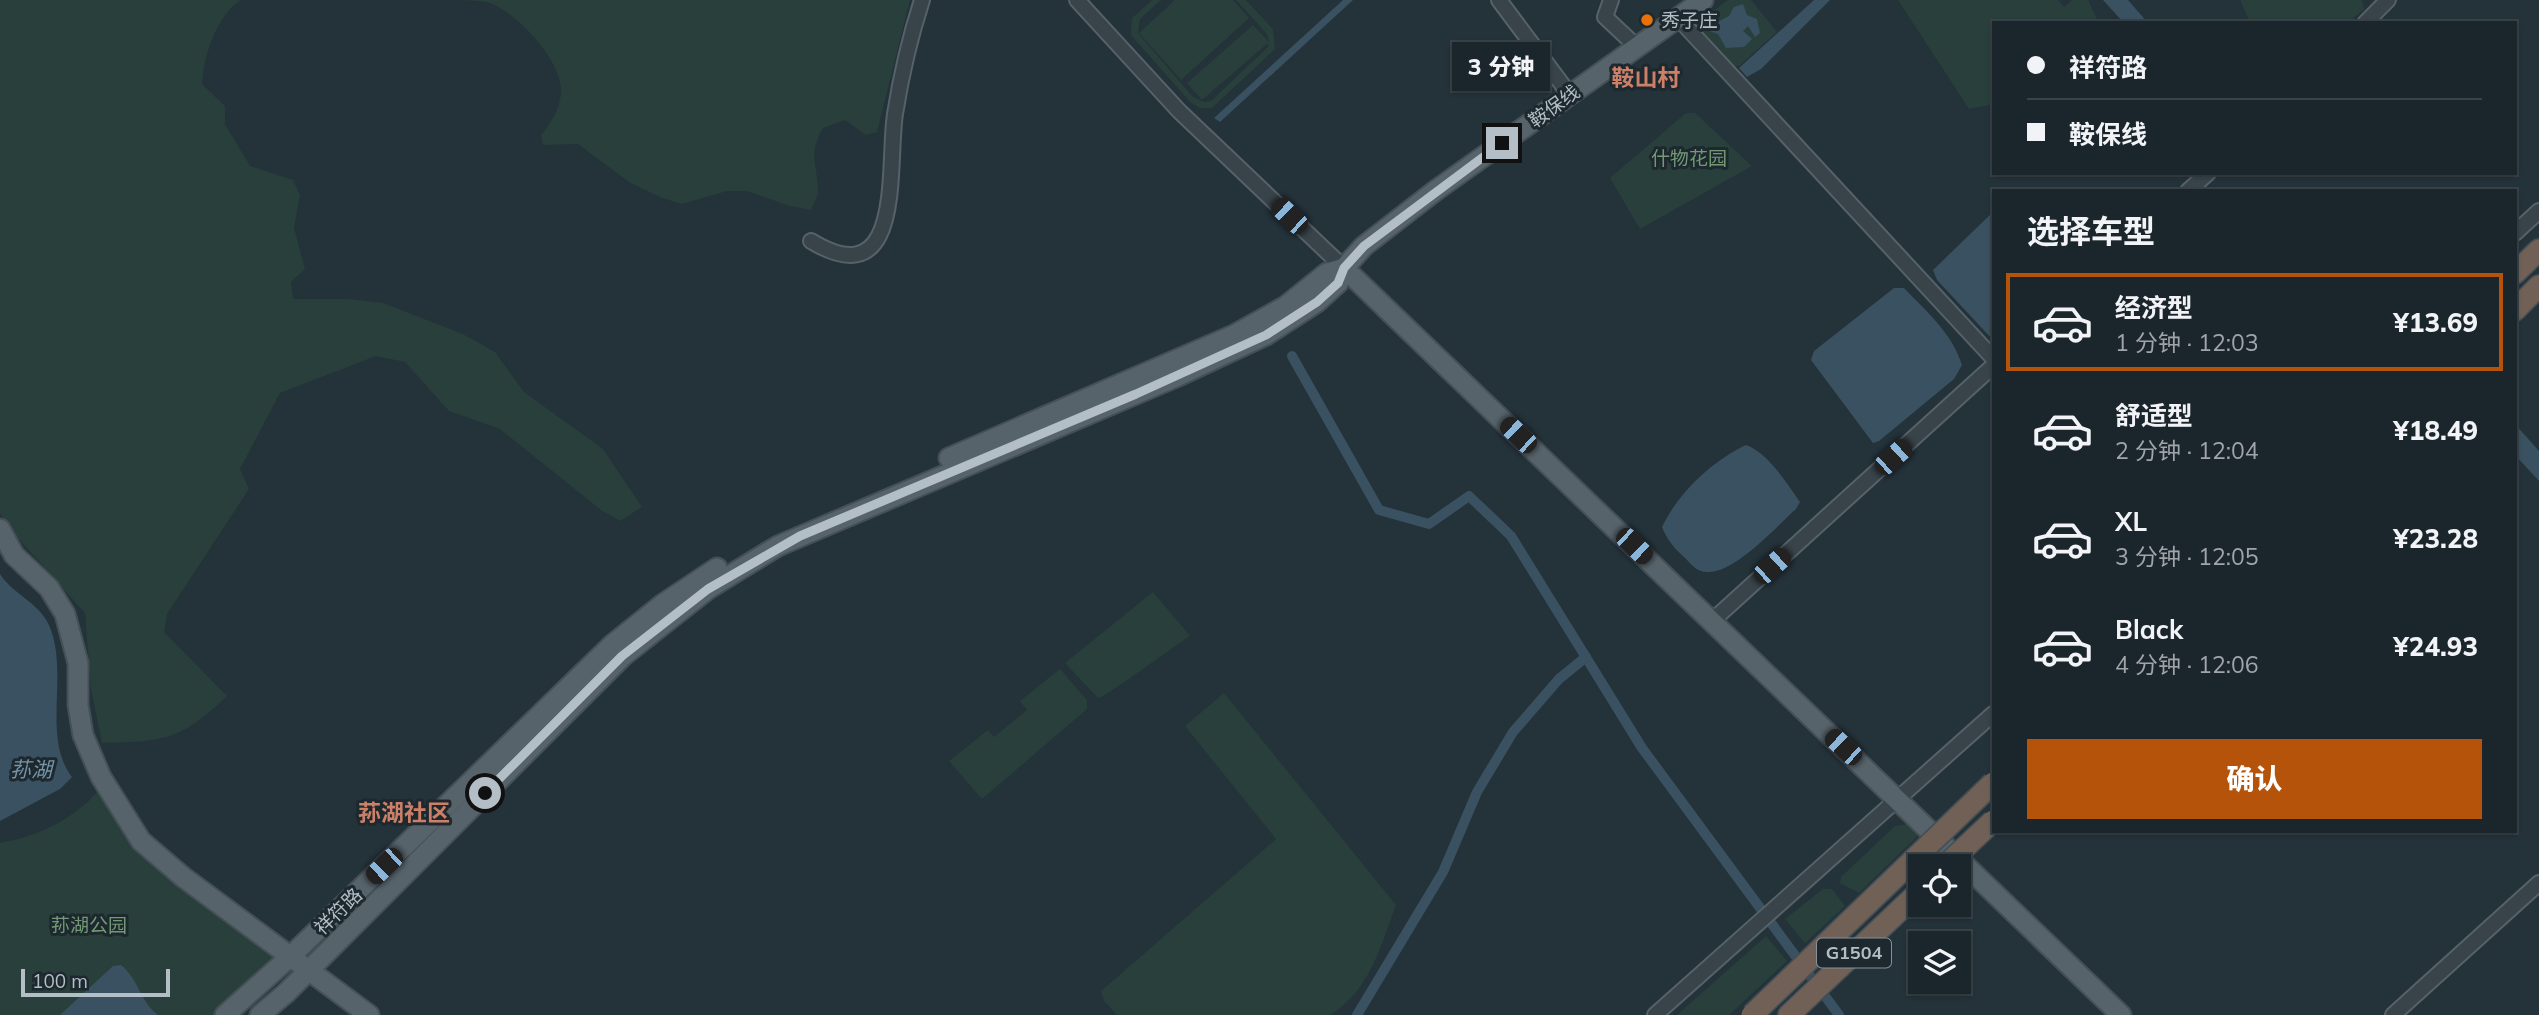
<!DOCTYPE html>
<html lang="zh">
<meta charset="utf-8">
<style>
body{margin:0;font-family:Mulish,"Noto Sans SC",sans-serif;background:#242e34;color:#f1f3f6;height:100vh;display:flex;flex-direction:column;font-size:26px;white-space:nowrap}
*{box-sizing:border-box;margin:0}
p{font-size:23px;color:#a0a5a9}
.icon{flex:none;width:38px;height:38px;fill:none;stroke:currentColor;stroke-width:2;stroke-linecap:round;stroke-linejoin:round}
.map{position:relative;flex:1;overflow:hidden}
.panel{position:absolute;left:1992px;top:189px;width:525px;height:644px;display:flex;flex-direction:column;background:#1b262c;border-radius:0px;box-shadow:0 2px 5px #0004,0 0 0 2px #394348}
.panel>*{flex:none}
.guide{position:absolute;left:1992px;top:21px;width:525px;height:154px;border-radius:0px;box-shadow:0 2px 5px #0004,0 0 0 2px #394348;display:grid;align-content:center;height:154px;padding:0 35px;background:#1b262c}
.controls{position:absolute;left:1908px;top:854px;display:grid;gap:14px}
.controls a{display:grid;place-items:center;width:63px;height:63px;border-radius:0px;background:#1b262c;box-shadow:0 2px 5px #0004,0 0 0 2px #394348;font-size:35px}
.scale{position:absolute;left:21px;bottom:18px;width:149px;box-sizing:border-box;padding-left:7px;border:4px solid #b3bec6;border-top:0;font-size:19px;line-height:24px;white-space:nowrap;color:#b3bec6;-webkit-text-stroke:5px #1d282f;paint-order:stroke}
.end{position:absolute;width:32px;height:32px;margin:-16px;border:9px solid #b3bec6;background:#111;box-shadow:0 0 0 4px #111}
.from{border-radius:50%}
.bubble{position:absolute;height:49px;border-radius:0px;background:#1b262c;box-shadow:0 2px 5px #0004,0 0 0 2px #394348;font-size:23px;font-weight:800;line-height:49px;text-align:center}
.car{position:absolute;width:21px;height:42px;margin:-21px -10px;border-radius:9px;box-shadow:0 0 5px 2px #0007;background:linear-gradient(#222 24%,#8ab4d8 0 40%,#222 0 76%,#8ab4d8 0 86%,#222 0)}
.guide b{display:flex;align-items:center;gap:24px;height:66px;font-size:26px}
.guide b+b{border-top:2px solid #394348}
.guide i{width:18px;height:18px;background:#f1f3f6}
ul{padding:0;list-style:none}
li{display:flex;align-items:center;gap:21px;height:98px;margin:0 14px 10px;padding:0 21px;border:4px solid transparent;border-radius:0px}
li div{flex:1}
li b{display:block;font-size:26px}
li em{font-style:normal;font-weight:800}
li.selected{border-color:#b45309}
li>.icon{width:63px;height:63px;stroke-width:1.5}
h2{padding:0 35px;font-size:32px;line-height:84px}
.cta{display:flex;gap:14px;margin-top:auto;padding:14px 35px}
.cta a{flex:1;height:80px;border-radius:0px;background:#b45309;color:#fff;font-size:28px;font-weight:800;line-height:80px;text-align:center}
.map>svg:first-child{display:block}
.green{fill:#293f3b}
.water{fill:#395160}
.lines{fill:none;stroke-linecap:round;stroke-linejoin:round}
.canal{stroke:#395160;stroke-width:10}
.minor-casing{stroke:#566168;stroke-width:18}
.major-casing{stroke:#444f56;stroke-width:23}
.highway-casing{stroke:#434e55;stroke-width:24}
.minor{stroke:#38434a;stroke-width:14}
.major{stroke:#56636a;stroke-width:19}
.highway{stroke:#706056;stroke-width:21}
.highway-bridge-casing{stroke:#434e55;stroke-width:24;stroke-linecap:butt}
.highway-bridge{stroke:#706056;stroke-width:21}
.route{stroke:#b3bec6;stroke-width:9}
.food-dot{fill:#e8710a;stroke:#1d282f;stroke-width:2.5}
.labels{text-anchor:middle;stroke-width:6;stroke-linejoin:round;paint-order:stroke}
.shield{fill:#1d282f;stroke:#869199;stroke-width:2}
.shield-label{font-size:18px;font-weight:bold;fill:#b3bec6}
.poi-label{font-size:19px;fill:#b3bec6;stroke:#1d282f;text-anchor:start}
.street-label{font-size:19px;fill:#b3bec6;stroke:#1d282f}
.park-label{font-size:19px;fill:#739a75;stroke:#1d282f}
.water-label{font-size:21px;font-style:italic;fill:#7695a7;stroke:#1d282f}
.quarter-label{font-size:23px;font-weight:bold;fill:#cc8068;stroke:#1d282f}
</style>
<div class="map">
<svg width="2539" height="1015" viewBox="0 0 2539 1015">
<rect width="100%" height="100%" fill="#24323a"/>
<g class="green">
<path d="M0,0H241C216,16 204,56 202,84L225,106V124L250,166L293,180L300,195L294,228L305,269L291,282L293,299H348L383,303L463,334L495,352L524,392L603,449L642,507L620,521L601,510L500,429L449,411L405,362L376,356L280,393L240,469L249,489L167,614L164,632L227,696C180,741 165,741 102,743L91,689L85,613L7,526L0,513Z"/>
<path d="M458,0H910L877,132L866,135L845,120L823,128C808,155 817,162 818,189C819,196 813,204 811,210L790,206L747,191H727L682,204L662,198L629,182L578,144L543,145L541,135C551,123 560,109 561,92C563,62 517,13 490,3C481,0 467,1 458,0Z"/>
<path d="M1152,0H1161L1140,19L1138,33L1193,97L1204,102L1211,101L1268,47V43L1202,100L1187,83L1253,25L1269,42L1267,34L1236,0H1246L1273,29L1275,49L1212,108H1200L1190,102L1131,35L1132,18Z"/>
<path d="M1175,0H1233L1249,18L1181,80L1139,33Z"/>
<path d="M1728,0H1751L1777,32L1739,66L1730,67L1693,26Z"/>
<path d="M1898,0H2058L2064,7L2072,0H2088L2099,23H1993V104L1969,109Z"/>
<path d="M2240,0H2362L2364,9L2348,23H2250Z"/>
<path d="M1686,113H1695L1752,166L1640,229L1610,178Z"/>
<path d="M1153,592L1190,636C1177,644 1106,697 1098,698L1065,663Z"/>
<path d="M1060,669L1087,700V709L982,799L949,761L988,730L994,737L1027,710L1020,701Z"/>
<path d="M1224,693L1396,905C1381,945 1370,991 1330,1015H1117L1104,1001L1101,991L1276,839L1185,726Z"/>
<path d="M100,789L135,848L283,955L216,1015H0V843C39,836 74,819 100,789Z"/>
<path d="M1908,824L1919,835L1859,893L1840,883L1841,877L1895,826Z"/>
<path d="M1823,889H1832L1845,906L1805,943L1785,919Z"/>
<path d="M1766,936L1787,961L1729,1015H1677Z"/>
</g>
<g class="water">
<path d="M1343,0H1353L1220,122L1214,118Z"/>
<path d="M1814,0H1830L1761,69L1747,77L1739,68Z"/>
<path d="M2103,0H2128L2148,23H2124Z"/>
<path d="M1743,4L1747,15L1757,19L1760,33L1755,37L1748,26L1743,31L1752,39L1744,47L1726,48L1718,34L1709,31L1710,26L1729,16L1734,7Z"/>
<path d="M1993,212V340L1937,280L1933,270Z"/>
<path d="M1894,288H1904C1927,312 1952,333 1962,365L1954,379L1879,441L1873,443L1811,360L1814,351Z"/>
<path d="M2515,424L2539,451V481L2515,455Z"/>
<path d="M1746,445C1767,452 1787,483 1800,502L1796,509C1776,527 1734,574 1707,572C1697,572 1692,565 1685,558C1675,549 1667,540 1662,527C1678,493 1712,461 1746,445Z"/>
<path d="M0,574C14,596 42,603 51,630C68,678 42,738 72,777L60,789L0,821Z"/>
<path d="M121,965C138,978 141,1003 158,1015H60L113,966Z"/>
</g>
<g class="lines">
<g class="canal">
<path d="M1292,356L1379,510L1429,524L1469,496L1511,536L1642,748L1839,1015"/>
<path d="M1357,1015L1443,872L1477,792L1513,732L1559,679L1586,657"/>
</g>
<defs>
<g id="minor">
<path d="M1077,0L1179,111L1344,268"/>
<path d="M1499,0L1570,95"/>
<path d="M1611,0L1605,17L1637,47"/>
<path d="M1678,18L1993,358"/>
<path d="M2365,23L2388,0"/>
<path d="M2188,191L2208,173"/>
<path d="M2515,233L2539,211"/>
<path d="M811,241C905,298 887,166 895,114C901,76 910,37 922,0"/>
<path d="M1712,621L1993,366"/>
<path d="M1655,1015L1993,714"/>
<path d="M2393,1015L2539,883"/>
</g>
<g id="major">
<path d="M1344,268L2121,1015"/>
<path d="M949,458L1234,335L1286,306L1327,273L1344,268"/>
<path d="M0,529L14,555L49,588L65,614L78,663V705L83,735L101,777L141,841L183,877L369,1015"/>
<path d="M225,1015L291,956L612,645L663,604L717,568"/>
<path d="M260,1015L286,993L623,656L708,589L778,546L1176,377L1266,335L1317,302L1338,283L1344,268L1364,246L1435,191L1703,0"/>
</g>
<g id="highway">
<path d="M2515,273L2539,250"/>
<path d="M2515,310L2539,286"/>
<path d="M1789,1015L1920,891"/>
</g>
</defs>
<use href="#minor" class="minor-casing"/>
<use href="#major" class="major-casing"/>
<use href="#highway" class="highway-casing"/>
<use href="#minor" class="minor"/>
<use href="#major" class="major"/>
<use href="#highway" class="highway"/>
<defs>
<g id="highway-bridge">
<path d="M1945,866L1993,821"/>
<path d="M1752,1015L1993,783"/>
</g>
</defs>
<use href="#highway-bridge" class="highway-bridge-casing"/>
<use href="#highway-bridge" class="highway-bridge"/>
</g>
<g class="lines">
<path class="route" d="M485,793L622,656L708,589L800,536L1136,394L1266,335L1317,302L1338,283L1344,268L1364,246L1502,143"/>
</g>
<circle class="food-dot" cx="1647" cy="20" r="7"/>
<g class="labels">
<rect class="shield" x="1817" y="938.5" width="74" height="29" rx="5"/>
<g class="shield-label">
<text x="1854" y="959">G1504</text>
</g>
<g class="poi-label">
<text x="1661" y="27">秀子庄</text>
</g>
<g class="street-label">
<text transform="translate(1554 106) rotate(-36)" y="7">鞍保线</text>
<text transform="translate(338 911) rotate(-44)" y="7">祥符路</text>
</g>
<g class="park-label">
<text x="1689" y="165">什物花园</text>
<text x="89" y="932">荪湖公园</text>
</g>
<g class="water-label">
<text x="31" y="777">荪湖</text>
</g>
<g class="quarter-label">
<text x="1646" y="86">鞍山村</text>
<text x="404" y="821">荪湖社区</text>
</g>
</g>
</svg>
<div class="controls">
<a><svg class="icon" aria-label="locate" viewBox="0 0 24 24"><circle cx="12" cy="12" r="6"/><path d="M12 2v4M12 18v4M2 12h4M18 12h4"/></svg></a>
<a><svg class="icon" aria-label="layers" viewBox="0 0 24 24"><path d="M12 4l9 5-9 5-9-5zM3 14l9 5 9-5"/></svg></a>
</div>
<div class="scale">100 m</div>
<i class="end from" style="left:485px;top:793px"></i>
<i class="end" style="left:1502px;top:143px"></i>
<div class="bubble" style="left:1452px;top:42px;width:98px">3 分钟</div>
<i class="car" style="left:1289px;top:216px;rotate:314deg"></i>
<i class="car" style="left:1518px;top:435px;rotate:314deg"></i>
<i class="car" style="left:1893px;top:457px;rotate:48deg"></i>
<i class="car" style="left:1634px;top:546px;rotate:134deg"></i>
<i class="car" style="left:1772px;top:566px;rotate:48deg"></i>
<i class="car" style="left:1843px;top:747px;rotate:313deg"></i>
<i class="car" style="left:384px;top:866px;rotate:226deg"></i>
<div class="guide">
<b><i class="from"></i>祥符路</b>
<b><i></i>鞍保线</b>
</div>
<section class="panel">
<h2>选择车型</h2>
<ul>
<li class="selected"><svg class="icon" aria-label="car" viewBox="0 0 24 24"><path d="M5 17H2v-5l4-1 3-4h7l3 4 3 1v5h-3M9 17h6M6 11h13"/><circle cx="7" cy="17" r="2"/><circle cx="17" cy="17" r="2"/></svg><div><b>经济型</b><p>1 分钟 · 12:03</p></div><em>¥13.69</em></li>
<li><svg class="icon" aria-label="car" viewBox="0 0 24 24"><path d="M5 17H2v-5l4-1 3-4h7l3 4 3 1v5h-3M9 17h6M6 11h13"/><circle cx="7" cy="17" r="2"/><circle cx="17" cy="17" r="2"/></svg><div><b>舒适型</b><p>2 分钟 · 12:04</p></div><em>¥18.49</em></li>
<li><svg class="icon" aria-label="car" viewBox="0 0 24 24"><path d="M5 17H2v-5l4-1 3-4h7l3 4 3 1v5h-3M9 17h6M6 11h13"/><circle cx="7" cy="17" r="2"/><circle cx="17" cy="17" r="2"/></svg><div><b>XL</b><p>3 分钟 · 12:05</p></div><em>¥23.28</em></li>
<li><svg class="icon" aria-label="car" viewBox="0 0 24 24"><path d="M5 17H2v-5l4-1 3-4h7l3 4 3 1v5h-3M9 17h6M6 11h13"/><circle cx="7" cy="17" r="2"/><circle cx="17" cy="17" r="2"/></svg><div><b>Black</b><p>4 分钟 · 12:06</p></div><em>¥24.93</em></li>
</ul>
<div class="cta"><a>确认</a></div>
</section>
</div>
